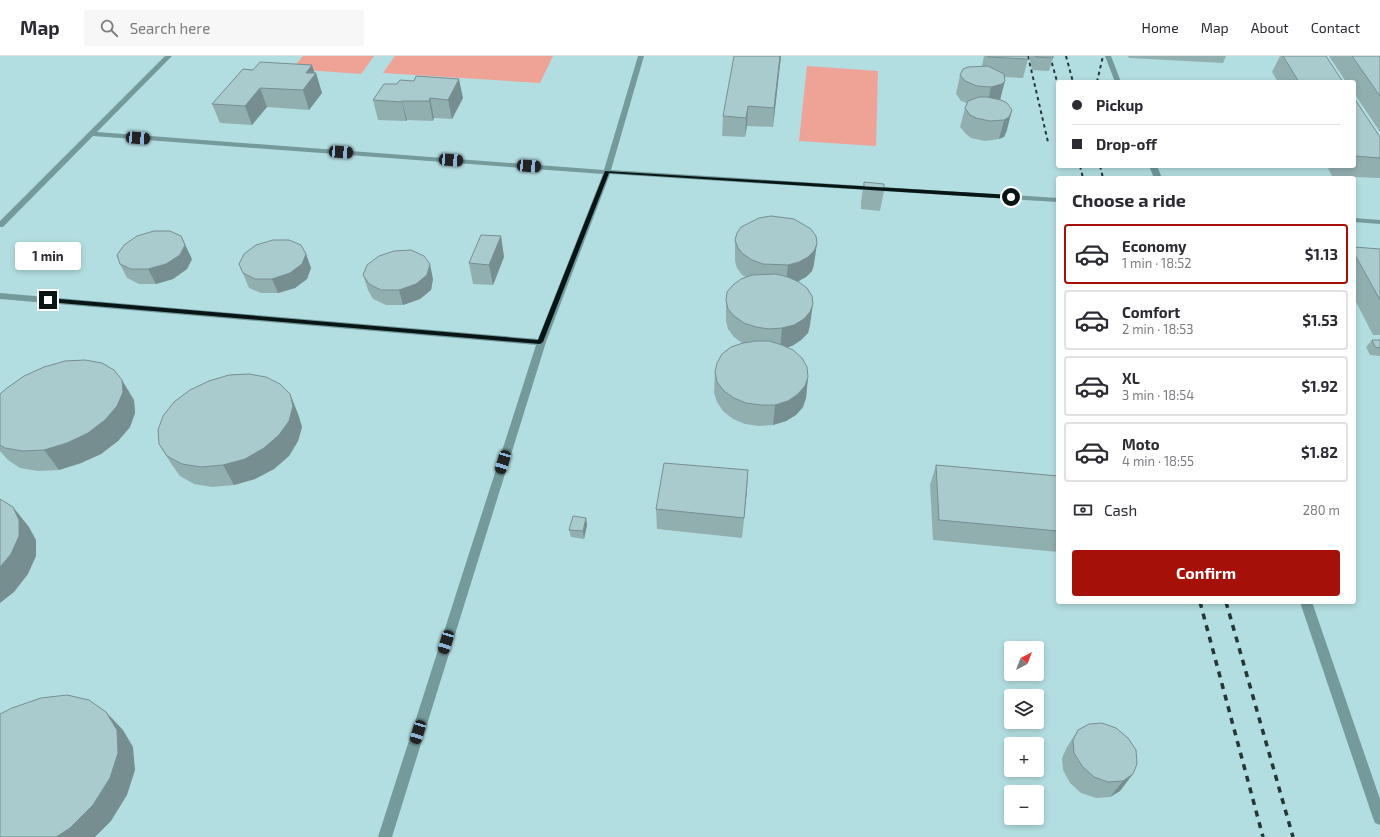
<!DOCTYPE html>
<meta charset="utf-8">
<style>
body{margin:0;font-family:"Exo 2",sans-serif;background:#f7f7f7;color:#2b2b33;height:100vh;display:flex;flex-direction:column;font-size:15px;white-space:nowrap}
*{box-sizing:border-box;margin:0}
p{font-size:13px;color:#7c7c81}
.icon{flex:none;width:22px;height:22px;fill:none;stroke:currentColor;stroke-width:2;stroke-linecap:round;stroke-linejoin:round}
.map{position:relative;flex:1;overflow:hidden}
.side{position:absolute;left:1056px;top:120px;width:300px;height:428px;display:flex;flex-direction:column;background:#fff;border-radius:4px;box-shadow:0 2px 6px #0003}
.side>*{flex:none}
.top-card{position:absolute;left:1056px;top:24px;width:300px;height:88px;border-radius:4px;box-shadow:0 2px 6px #0003;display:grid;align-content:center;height:88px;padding:0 16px;background:#fff}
.needle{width:26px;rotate:42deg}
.buttons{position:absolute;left:1004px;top:585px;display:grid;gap:8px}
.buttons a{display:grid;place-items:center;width:40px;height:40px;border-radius:4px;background:#fff;box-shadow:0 2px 6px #0003;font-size:20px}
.end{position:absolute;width:18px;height:18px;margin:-9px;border:5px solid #081515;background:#fff;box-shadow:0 0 0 2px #fff}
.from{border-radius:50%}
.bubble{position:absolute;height:28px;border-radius:4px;background:#fff;box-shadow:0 2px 6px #0003;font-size:13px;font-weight:700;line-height:28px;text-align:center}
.car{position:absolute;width:12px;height:24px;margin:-12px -6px;border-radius:5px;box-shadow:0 0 3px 1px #0007;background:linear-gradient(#222 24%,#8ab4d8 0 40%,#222 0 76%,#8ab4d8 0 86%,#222 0)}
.top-card b{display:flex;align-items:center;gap:14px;height:38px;font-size:15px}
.top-card b+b{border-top:1px solid #e1e1e2}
.top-card i{width:10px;height:10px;background:#2b2b33}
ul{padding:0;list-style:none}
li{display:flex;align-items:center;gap:12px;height:60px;margin:0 8px 6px;padding:0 8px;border:2px solid #e1e1e2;border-radius:4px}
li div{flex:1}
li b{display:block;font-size:15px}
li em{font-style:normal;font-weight:700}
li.on{border-color:#a51009}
li>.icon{width:36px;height:36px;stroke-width:1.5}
h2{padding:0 16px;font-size:18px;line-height:48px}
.pay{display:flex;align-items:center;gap:10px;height:44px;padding:0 16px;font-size:15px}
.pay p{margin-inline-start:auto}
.primary-button{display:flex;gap:8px;margin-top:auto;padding:8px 16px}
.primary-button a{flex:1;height:46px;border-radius:4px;background:#a51009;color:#fff;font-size:16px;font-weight:700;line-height:46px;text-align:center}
header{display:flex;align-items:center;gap:24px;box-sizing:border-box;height:56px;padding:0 20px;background:#fff;border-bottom:1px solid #e1e1e2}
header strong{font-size:19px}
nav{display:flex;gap:22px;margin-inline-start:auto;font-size:14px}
.search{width:280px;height:36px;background:#f7f7f7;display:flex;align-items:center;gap:10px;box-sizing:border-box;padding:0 14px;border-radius:4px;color:#7c7c81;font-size:15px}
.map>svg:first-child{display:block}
.built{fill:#b3dee1;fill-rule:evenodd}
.water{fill:#efa296}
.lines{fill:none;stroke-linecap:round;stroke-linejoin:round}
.service{fill:#749a9c;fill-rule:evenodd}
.rail-far1{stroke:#253636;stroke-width:2;stroke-dasharray:3.5 3.5;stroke-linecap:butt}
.rail{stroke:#253636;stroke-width:3.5;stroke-dasharray:6 6;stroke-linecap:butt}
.wall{fill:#92afb0}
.shaded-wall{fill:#778e90}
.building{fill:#aacbcd;stroke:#778e90}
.route{fill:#081515}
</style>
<header>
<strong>Map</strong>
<div class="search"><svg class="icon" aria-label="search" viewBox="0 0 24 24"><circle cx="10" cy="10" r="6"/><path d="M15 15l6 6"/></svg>Search here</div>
<nav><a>Home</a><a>Map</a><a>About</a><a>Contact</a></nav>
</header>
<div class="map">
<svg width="1380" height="781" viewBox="0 0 1380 781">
<rect width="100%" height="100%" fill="#c7eaeb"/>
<path class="built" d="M0,0H1380V781H0ZM1058,26H1354V110H1058ZM1058,122H1354V546H1058ZM1011,592H1037V618H1011ZM1011,640H1037V666H1011ZM1011,688H1037V714H1011ZM1011,736H1037V762H1011Z"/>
<g class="water">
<path d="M303,0H374L361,18L292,13Z"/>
<path d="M395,0H553L540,27L383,17Z"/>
<path d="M807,10L878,15L876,90L799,85Z"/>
</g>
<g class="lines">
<g class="service">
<path d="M165,0H172L97,76L604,114L638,0H644L611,114L1058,142V146L610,118L546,286L392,781H378L536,289L0,243V237L538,283L603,118L93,80L3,171H0V165Z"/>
<path d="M1105,0H1111L1121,26H1115Z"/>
<path d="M1149,110H1157L1162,122H1154Z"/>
<path d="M1354,162L1380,164V168L1354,166Z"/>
<path d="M1300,546H1312L1380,743V769L1375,767L1373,762Z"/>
</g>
<g class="rail-far1">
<path d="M1028,0L1048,86"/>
<path d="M1050,0L1058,29"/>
<path d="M1066,0L1073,26"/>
<path d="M1097,26L1103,0"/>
<path d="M1080,110L1083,122"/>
<path d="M1100,110L1103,122"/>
</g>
<g class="rail">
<path d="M1200,546L1263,781"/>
<path d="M1226,546L1293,781"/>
</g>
</g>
<g class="wall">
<path d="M781,0L773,71L747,70L745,81L722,80L723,60Z"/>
<path d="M984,0H1027L1028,3L1023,22L1004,21L1000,44L1007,74L1004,81L999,83L985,85L971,82L966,78L960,71L965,52L967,47L961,45L956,38L960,19L982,10Z"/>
<path d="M1029,0H1053V2L1049,15L1032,14Z"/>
<path d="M1128,0H1226L1223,7L1129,2Z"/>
<path d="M1280,0H1325L1343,26H1278L1272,16Z"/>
<path d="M1329,0H1380V76L1354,37V26H1346Z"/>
<path d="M243,13L316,17L322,37L309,54L267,51L252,69L220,67L212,48Z"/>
<path d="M384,28L463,42L452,63L434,62L433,65L407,64L406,65L378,64L373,44Z"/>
<path d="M1354,42L1380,81V122L1332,120L1327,110H1354Z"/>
<path d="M864,126L884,135L880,155L861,153V146Z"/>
<path d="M501,180L504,201L493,229L473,228L469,207Z"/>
<path d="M735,184L814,208L812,215L806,221L798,225L810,269L808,277L801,284L792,290L787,291L808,321L806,342L803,351L796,359L786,365L773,369L759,370L745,368L733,363L723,355L717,346L714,337L715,316L742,287L734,281L728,273L726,265V244L746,221L742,219L737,212L735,205Z"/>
<path d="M1354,191L1380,193V279H1373L1354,242Z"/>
<path d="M306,198L311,212L307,223L295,232L278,237H261L249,232L239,208Z"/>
<path d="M192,203L187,213L173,223L156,228H139L127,222L120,208Z"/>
<path d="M363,219L433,223L431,234L420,243L403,249H386L373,243L368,234Z"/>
<path d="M1372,284H1380V300L1370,299L1366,291Z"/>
<path d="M0,338L134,344L135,357L130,371L118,385L101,398L81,407L59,414L38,415L20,412L8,404L0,395Z"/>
<path d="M290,338L298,358L302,371L298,385L289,400L274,413L255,423L234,429L212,431L194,428L180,420L172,409L159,388Z"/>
<path d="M936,409L1058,420V496L933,484L930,429Z"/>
<path d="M747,434L742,482L657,473L656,453Z"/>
<path d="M586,462L587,469L584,483L571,481L569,474Z"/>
<path d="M1078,674L1136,694L1120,735L1110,741L1096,742L1081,737L1070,727L1063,714L1062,702L1067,691Z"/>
</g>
<g class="shaded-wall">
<path d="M780,0H781L773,71L774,52Z"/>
<path d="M312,9L315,18L316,17L322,37L309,54L303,34L306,17Z"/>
<path d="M459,23L463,42L452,63L448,44Z"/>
<path d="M1005,25L1000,44L987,50L991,31Z"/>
<path d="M260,32L267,51L252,69L245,50Z"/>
<path d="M430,42L434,62L433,65L429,45Z"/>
<path d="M402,45L407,64L406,65L402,46Z"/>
<path d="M748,50L747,70L745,81L746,62Z"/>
<path d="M1012,54L1007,74L1004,81L999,83L1004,64Z"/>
<path d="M181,180L192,203L187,213L173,223L156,228L148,213Z"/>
<path d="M501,180L504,201L493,229L489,209Z"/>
<path d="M817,188L814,208L812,215L806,221L797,226L786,229L788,209Z"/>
<path d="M306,198L311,212L307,223L295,232L278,237L272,223Z"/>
<path d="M430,208L433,223L431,234L420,243L403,249L399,234Z"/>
<path d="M813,248L810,269L808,277L801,284L792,290L780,293L782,272Z"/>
<path d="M808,321L806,342L803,351L796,359L786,365L773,369L775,349Z"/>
<path d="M122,324L134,344L135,357L130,371L118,385L101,398L81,407L59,414L44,394Z"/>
<path d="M290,338L298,358L302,371L298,385L289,400L274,413L255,423L234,429L223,409Z"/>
<path d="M748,414L747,434L742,482L744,462Z"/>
<path d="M13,451L29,471L36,484V500L28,518L14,536L0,547V511Z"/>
<path d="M586,462L587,469L584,483L583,475Z"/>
<path d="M106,656L123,674L133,691L135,714L127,739L111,765L95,781H56Z"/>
<path d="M1133,718L1120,735L1110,741L1123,725Z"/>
</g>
<g class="building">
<path d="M734,0H780L774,52L748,50L746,62L723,60Z"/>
<path d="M988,0H1027L1028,3L988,1Z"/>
<path d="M1036,0H1053V2L1036,1Z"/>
<path d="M1283,0H1326L1343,26H1299Z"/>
<path d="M1352,0H1380V40Z"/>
<path d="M260,6L312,9L306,17H316L303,34L260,32L245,50L212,48L243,13L253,14Z"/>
<path d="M988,10L1004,18L1005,25L1002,28L991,31L977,30L965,25L960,19L963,13L968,11Z"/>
<path d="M416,20L459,23L448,44L430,42L429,45H402V46L373,44L384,28H397L400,24L414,25Z"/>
<path d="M979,41H987L1001,44L1007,47L1012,54L1009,61L1004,64L990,65L976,62L970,59L965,52L968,45Z"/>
<path d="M1354,42L1380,81V102L1354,100Z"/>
<path d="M864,126L884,128V135L864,133Z"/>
<path d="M771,160L794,163L811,173L816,180L817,188L814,195L808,201L799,206L788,209L763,208L752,204L743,198L738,192L735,184L737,177L741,171L759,162Z"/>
<path d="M154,175H170L181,180L185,189L180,199L166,208L148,213H131L120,208L117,199L124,189L137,180Z"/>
<path d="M481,179L501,180L489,209L469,207Z"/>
<path d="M273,184H289L301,189L306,198L302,208L290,217L272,223H255L243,217L239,208L244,198L256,189Z"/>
<path d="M1354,191L1380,193V244L1354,197Z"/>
<path d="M411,194L424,200L430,208L427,219L416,228L399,234H381L369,228L363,219L367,209L379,200L394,195Z"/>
<path d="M776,218L788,221L799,226L807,232L812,240L813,248L810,256L804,263L794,269L782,272L769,273L756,271L744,267L734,260L728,253L726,244L727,236L733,229L741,223L752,219Z"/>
<path d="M1372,284H1380V292L1375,291Z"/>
<path d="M756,285H769L782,289L793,294L802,302L807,311L808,321L805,330L798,338L788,345L775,349H761L746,347L734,342L724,335L717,326L715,316L717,307L722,298L731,291L743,287Z"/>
<path d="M85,304L102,307L114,314L122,324L123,336L117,350L105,364L88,377L67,387L44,394L23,395L5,392L0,389V338L7,332L24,320L44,311L65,305Z"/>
<path d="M249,318L266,321L280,328L290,338L293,350L289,365L279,379L264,392L245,403L223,409L201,411L182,408L167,400L159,388L158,374L163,360L174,346L190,334L209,325L229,319Z"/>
<path d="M664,407L748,414L744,462L656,453Z"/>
<path d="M936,409L1058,420V475L939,464Z"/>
<path d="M0,443L13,451L19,464V480L11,498L0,511Z"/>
<path d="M573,460L586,462L583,475L569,474Z"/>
<path d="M67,639L89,644L106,656L117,674L118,697L110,722L93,749L70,772L56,781H0V658L12,652L41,642Z"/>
<path d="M1102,667L1116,672L1128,682L1136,694L1137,708L1133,718L1123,725L1108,726L1094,721L1082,710L1074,697L1073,684L1078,674L1089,668Z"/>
</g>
<path class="route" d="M605,115L1011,139L1014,141L1011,143L609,117L543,286L540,288L48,246L45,244L48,242L538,284Z"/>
</svg>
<div class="buttons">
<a><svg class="needle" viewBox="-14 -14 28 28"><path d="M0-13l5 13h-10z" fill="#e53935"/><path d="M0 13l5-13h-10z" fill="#7c7c81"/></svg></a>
<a><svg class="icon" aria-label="layers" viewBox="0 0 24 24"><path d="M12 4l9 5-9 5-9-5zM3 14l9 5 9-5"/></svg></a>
<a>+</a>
<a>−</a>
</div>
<i class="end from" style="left:1011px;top:141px"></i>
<i class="end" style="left:48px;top:244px"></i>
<div class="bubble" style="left:15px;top:186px;width:66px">1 min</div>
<i class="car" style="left:138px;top:82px;rotate:94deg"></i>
<i class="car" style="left:341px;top:96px;rotate:94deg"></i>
<i class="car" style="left:451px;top:104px;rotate:94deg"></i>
<i class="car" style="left:529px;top:110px;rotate:94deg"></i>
<i class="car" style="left:503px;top:406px;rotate:197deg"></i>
<i class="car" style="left:446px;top:586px;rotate:197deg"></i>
<i class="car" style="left:418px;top:676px;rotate:197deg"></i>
<div class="top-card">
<b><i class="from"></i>Pickup</b>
<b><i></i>Drop-off</b>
</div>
<section class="side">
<h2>Choose a ride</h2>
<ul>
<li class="on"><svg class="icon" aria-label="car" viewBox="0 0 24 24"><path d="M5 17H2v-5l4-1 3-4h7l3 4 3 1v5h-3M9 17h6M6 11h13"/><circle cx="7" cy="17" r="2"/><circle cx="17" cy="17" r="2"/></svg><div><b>Economy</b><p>1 min · 18:52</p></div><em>$1.13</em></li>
<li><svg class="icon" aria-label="car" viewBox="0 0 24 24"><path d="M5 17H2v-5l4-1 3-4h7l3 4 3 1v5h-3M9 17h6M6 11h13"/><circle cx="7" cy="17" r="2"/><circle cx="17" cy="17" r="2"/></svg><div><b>Comfort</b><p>2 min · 18:53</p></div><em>$1.53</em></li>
<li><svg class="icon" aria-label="car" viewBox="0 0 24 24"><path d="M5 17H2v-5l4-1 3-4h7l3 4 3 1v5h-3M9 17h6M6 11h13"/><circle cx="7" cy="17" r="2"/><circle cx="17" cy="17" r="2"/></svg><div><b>XL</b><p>3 min · 18:54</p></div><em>$1.92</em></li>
<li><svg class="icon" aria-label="car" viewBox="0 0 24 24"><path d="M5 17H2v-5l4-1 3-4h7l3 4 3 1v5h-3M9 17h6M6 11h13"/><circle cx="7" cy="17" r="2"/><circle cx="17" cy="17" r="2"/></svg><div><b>Moto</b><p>4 min · 18:55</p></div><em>$1.82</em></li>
</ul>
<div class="pay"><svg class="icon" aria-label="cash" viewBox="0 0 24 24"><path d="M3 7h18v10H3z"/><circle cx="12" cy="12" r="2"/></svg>Cash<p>280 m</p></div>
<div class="primary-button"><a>Confirm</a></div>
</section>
</div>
